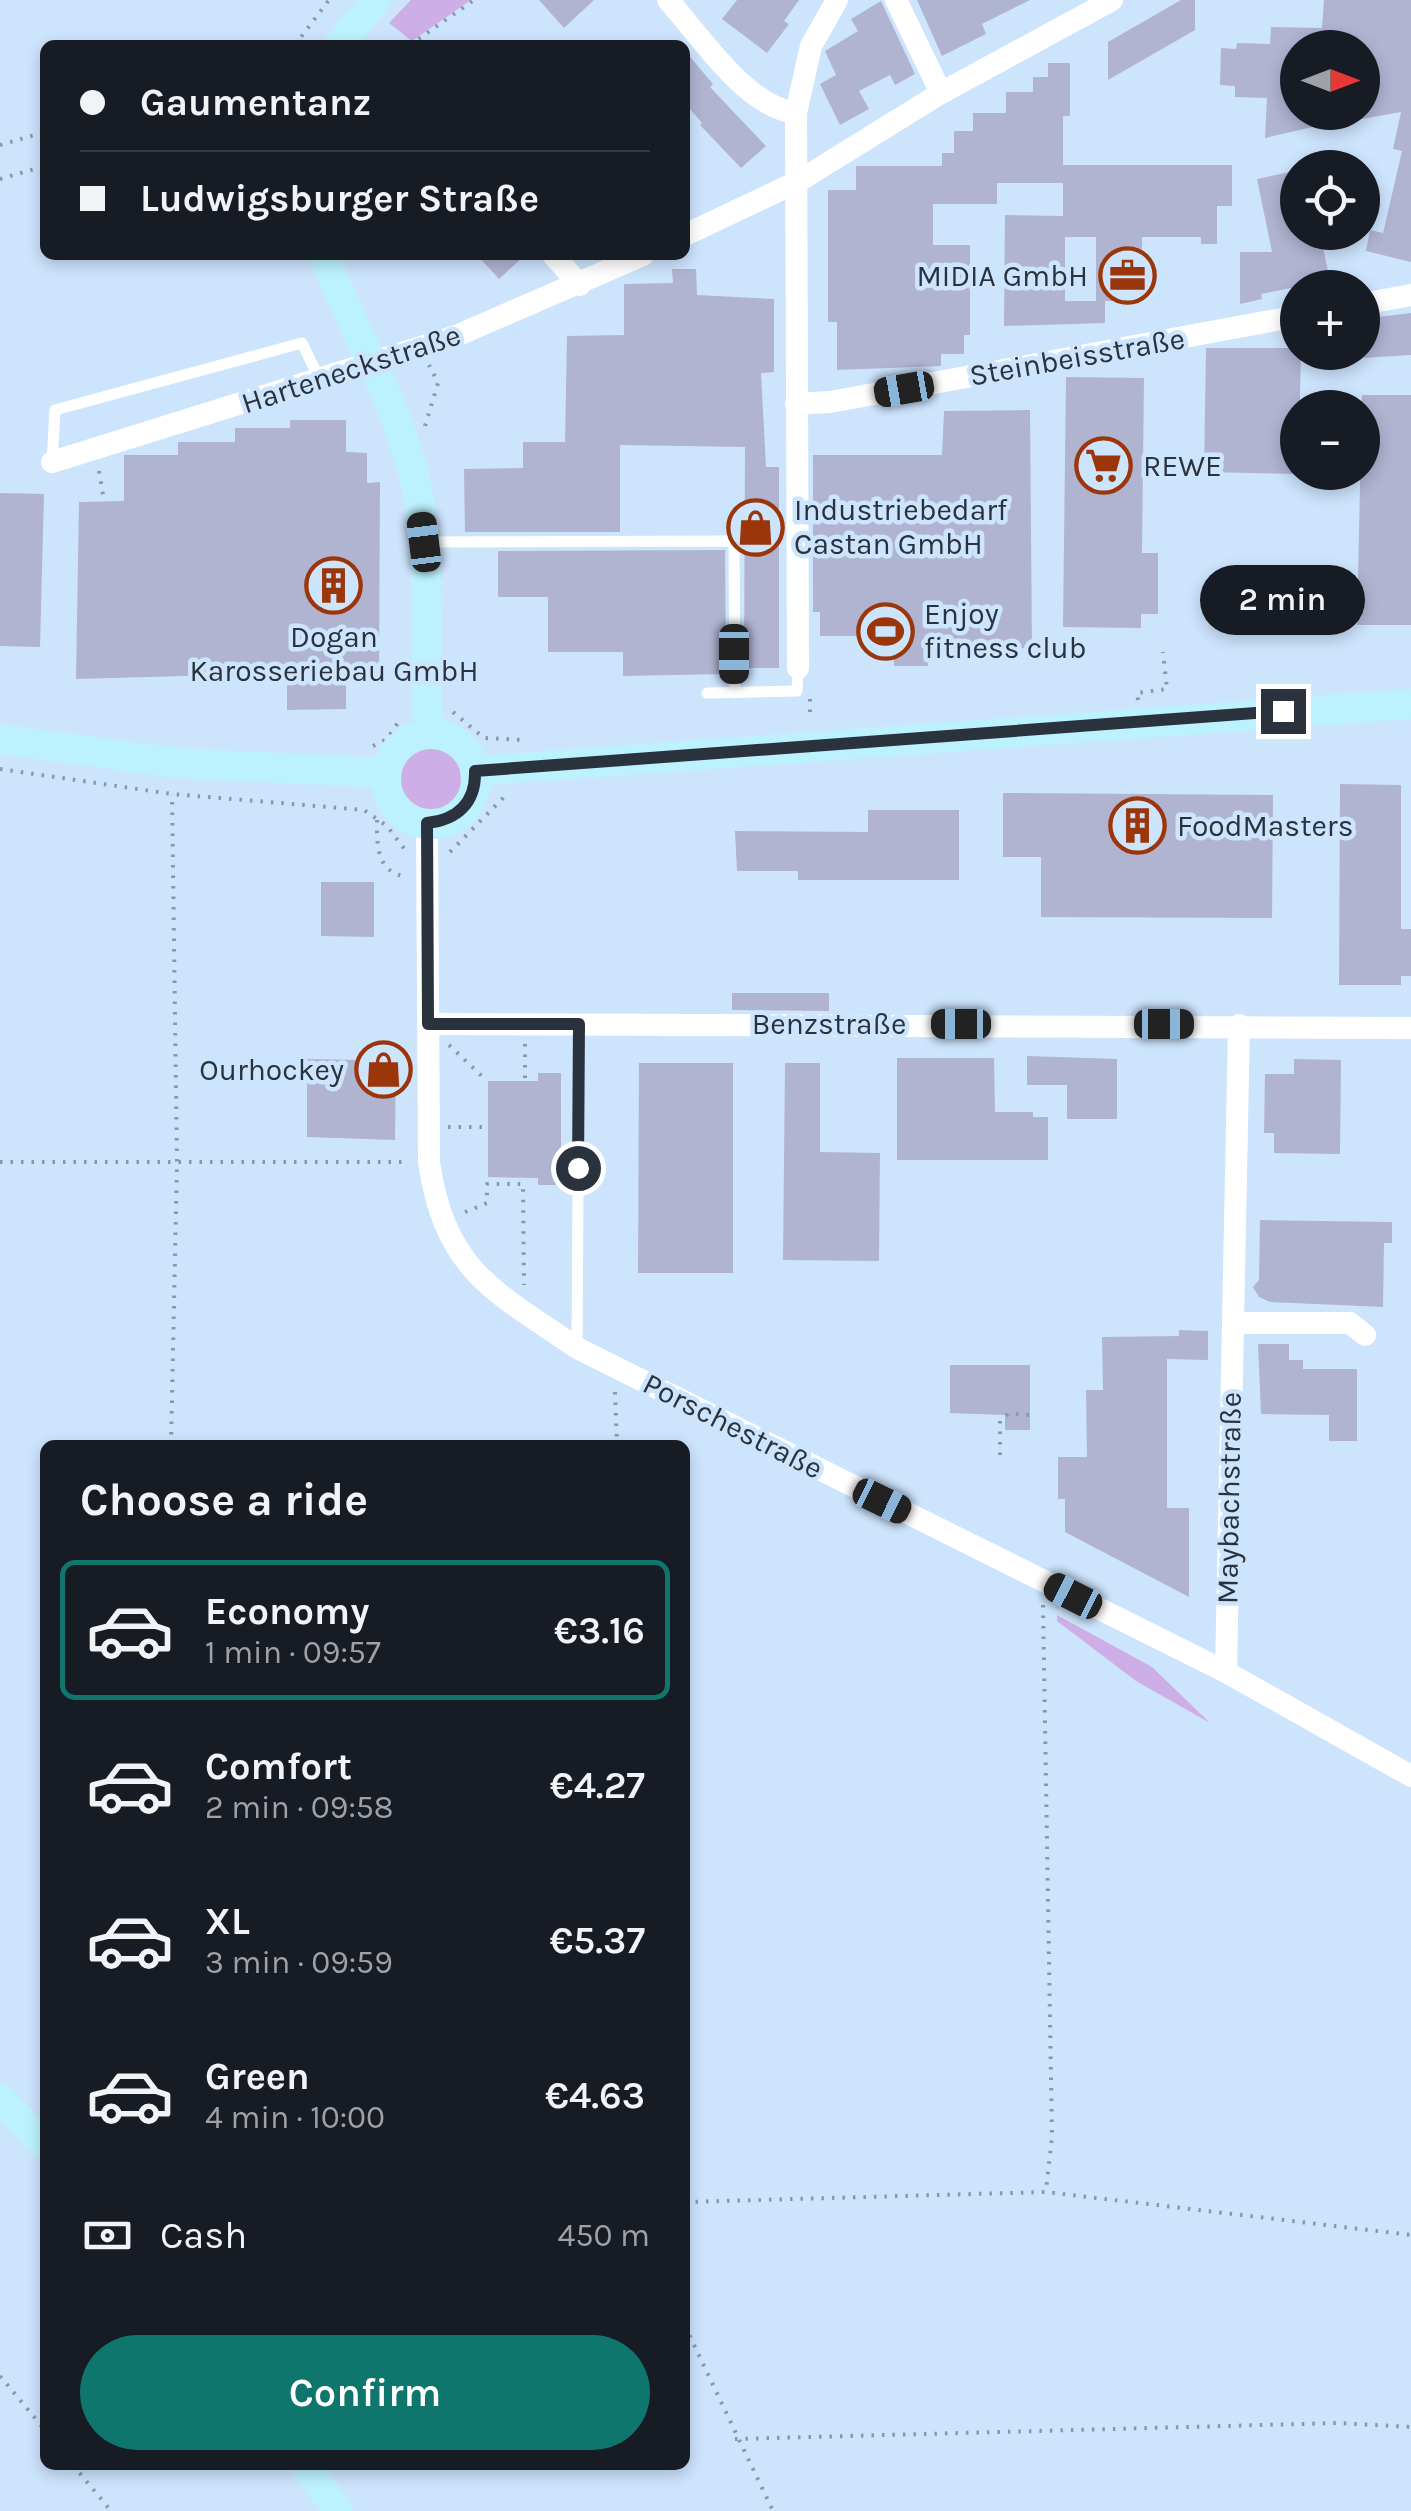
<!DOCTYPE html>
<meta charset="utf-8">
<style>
body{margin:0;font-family:Karla,sans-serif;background:#242831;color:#f1f3f6;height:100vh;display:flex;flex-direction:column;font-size:38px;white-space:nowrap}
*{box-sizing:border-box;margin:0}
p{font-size:32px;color:#9ea1a6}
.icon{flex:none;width:55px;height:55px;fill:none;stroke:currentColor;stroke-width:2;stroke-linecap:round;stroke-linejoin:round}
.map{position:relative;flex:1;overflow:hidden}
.sheet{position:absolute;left:40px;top:1440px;width:650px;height:1030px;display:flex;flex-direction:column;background:#171b24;border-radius:15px;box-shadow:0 5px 15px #0003}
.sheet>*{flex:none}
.banner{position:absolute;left:40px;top:40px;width:650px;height:220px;border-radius:15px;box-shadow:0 5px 15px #0003;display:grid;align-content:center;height:220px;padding:0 40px;background:#171b24}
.needle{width:65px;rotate:90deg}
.fabs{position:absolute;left:1280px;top:30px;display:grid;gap:20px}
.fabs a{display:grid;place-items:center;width:100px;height:100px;border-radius:50%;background:#171b24;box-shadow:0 5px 15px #0003;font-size:50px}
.end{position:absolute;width:45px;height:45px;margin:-22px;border:12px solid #2a333d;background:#fff;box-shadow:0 0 0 5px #fff}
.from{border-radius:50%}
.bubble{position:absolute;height:70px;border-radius:35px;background:#171b24;box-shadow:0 5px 15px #0003;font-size:32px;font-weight:600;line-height:70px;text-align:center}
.car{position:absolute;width:30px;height:60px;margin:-30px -15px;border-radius:12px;box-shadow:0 0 8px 2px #0007;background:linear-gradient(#222 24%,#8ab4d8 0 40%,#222 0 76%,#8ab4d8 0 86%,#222 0)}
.banner b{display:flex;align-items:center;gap:35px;height:95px;font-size:38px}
.banner b+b{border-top:2px solid #363941}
.banner i{width:25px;height:25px;background:#f1f3f6}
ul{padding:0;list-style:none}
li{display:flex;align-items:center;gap:30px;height:140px;margin:0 20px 15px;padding:0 20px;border:5px solid transparent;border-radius:15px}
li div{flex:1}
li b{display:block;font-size:38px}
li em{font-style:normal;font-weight:600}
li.active{border-color:#0f766e}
li>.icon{width:90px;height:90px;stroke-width:1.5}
h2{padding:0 40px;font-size:45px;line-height:120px}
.pay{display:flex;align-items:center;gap:25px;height:110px;padding:0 40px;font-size:38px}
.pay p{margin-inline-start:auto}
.action{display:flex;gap:20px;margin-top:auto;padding:20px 40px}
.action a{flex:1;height:115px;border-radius:60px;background:#0f766e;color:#fff;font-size:40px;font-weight:600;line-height:115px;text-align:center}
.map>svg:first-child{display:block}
.green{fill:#cdaee6}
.building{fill:#b0b4d1;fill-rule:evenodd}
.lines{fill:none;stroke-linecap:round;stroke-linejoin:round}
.path{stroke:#8798aa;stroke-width:4;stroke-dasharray:2.5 8;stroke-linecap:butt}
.lane{stroke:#fff;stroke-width:11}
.street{stroke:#fff;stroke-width:22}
.secondary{stroke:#bcf2fe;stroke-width:30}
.route{stroke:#2a333d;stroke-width:12}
.labels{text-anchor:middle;stroke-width:9;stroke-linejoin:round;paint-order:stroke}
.poi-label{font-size:30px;fill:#2a333d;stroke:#cde4fd;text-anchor:start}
.street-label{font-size:30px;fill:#2a333d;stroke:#cde4fd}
</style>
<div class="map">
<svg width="1411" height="2511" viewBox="0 0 1411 2511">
<rect width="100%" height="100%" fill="#cde4fd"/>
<g class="green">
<path d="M411,0H471L412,41L389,23Z"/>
<circle cx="429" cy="778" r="33"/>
<path d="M1057,1615L1152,1667L1210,1723L1136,1681L1057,1621Z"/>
</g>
<g class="building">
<path d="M539,0H594L564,28Z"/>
<path d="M737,0H799L784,21L789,24L767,53L722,19Z"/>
<path d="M917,0H1030L982,24L986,34L942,56Z"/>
<path d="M1181,0H1195V30L1108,80V42Z"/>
<path d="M1324,0H1411V262L1366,251L1370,230L1383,233L1402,151L1393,149L1401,112L1362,119V48H1298V112H1346L1347,119L1265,138L1267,98L1235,97V86L1220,85L1221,48L1236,49L1237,43L1270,44L1271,27L1322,28Z"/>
<path d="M881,1L915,74L895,85L890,75L859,91L869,109L840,125L820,84L836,75L825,51L858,31L851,19Z"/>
<path d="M685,51L713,84L710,87L766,146L741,168L700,125L702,123L685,103Z"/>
<path d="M1048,63H1070V116H1063V165H1232V206H1217V244H1201V237H1142V301H1105V323L1004,326L1005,215L1063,216V183H997V204H933V245H970V335H964V354H941V366L837,370V322H828V190H856V166H942V153H954V131H973V113H1006V92H1033V77H1048ZM1065,237H1096V301H1065Z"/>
<path d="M1298,170V232H1313L1316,249L1323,248L1330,280L1261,294L1262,299L1240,304V252H1272L1257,179Z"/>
<path d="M477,255H525L499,279Z"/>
<path d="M672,269H696L697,295L774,299V372L761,373L766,467H779V668H744L745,447L620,445V532H465L464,469L523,468V442H565L567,336L624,335V284L673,283Z"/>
<path d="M1411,313V355L1362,358V319Z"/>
<path d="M1206,348H1298L1301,352L1298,474L1204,472Z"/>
<path d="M1066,377L1144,378L1142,553H1158V614H1141V628L1063,627Z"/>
<path d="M1362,395H1411V625H1357Z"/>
<path d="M1030,410L1032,648L928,649V666H894V642H867V636H820V612H813V455H942L944,411Z"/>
<path d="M290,420H346V452L367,453V483L380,482L379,672L346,673V709L287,710V673L76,679L79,502L124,501V455H178V442H235V428H290Z"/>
<path d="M0,493L44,494L40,647L0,646Z"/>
<path d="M725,550L726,674L623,676V652H548V597H498V551Z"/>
<path d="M1340,784L1401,785V929H1411V976H1401V985H1339Z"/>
<path d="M1003,793L1273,795L1272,918L1041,917V857H1003Z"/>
<path d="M868,810H959V880H798V871H737L735,831L868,832Z"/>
<path d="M321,882H374V937L321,936Z"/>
<path d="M732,993H829V1011L732,1010Z"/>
<path d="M359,1052H396L395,1140L307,1137V1059L359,1060Z"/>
<path d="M1027,1056L1117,1059V1119H1067V1085H1027Z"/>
<path d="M897,1058H994L995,1112H1033V1117H1048V1160H897Z"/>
<path d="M1294,1059L1341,1060L1340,1154L1274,1153V1133H1264L1265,1074H1294Z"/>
<path d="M639,1063H733V1273H638Z"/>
<path d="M785,1063H820V1152L880,1153L879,1261L783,1260Z"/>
<path d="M538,1073H561V1185H538V1178L488,1177V1081H538Z"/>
<path d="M1260,1220L1392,1222V1243H1384L1383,1307L1270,1302L1259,1297L1253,1287L1259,1280Z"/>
<path d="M1179,1330L1208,1331V1360L1167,1359V1508H1189V1597L1065,1532V1499H1058V1457H1087L1086,1390H1103L1102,1337L1179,1336Z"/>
<path d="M1258,1344H1289V1360H1303V1369H1357V1441H1329V1415L1261,1414Z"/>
<path d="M950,1365H1030V1430H1005V1415L950,1413Z"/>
</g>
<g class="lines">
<g class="path">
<path d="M295,45L329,0"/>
<path d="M410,45L474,0"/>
<path d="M0,145L45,132"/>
<path d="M0,179L45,166"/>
<path d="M425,426L438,383L429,365"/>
<path d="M99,471L104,501"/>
<path d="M810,699V720"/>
<path d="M1138,700L1137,693L1167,689L1163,652"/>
<path d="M453,712L484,738L524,740"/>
<path d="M373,746L387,739L401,718"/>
<path d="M0,769L172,794L364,810L387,826L406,851"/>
<path d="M377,820C377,846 376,873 408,877"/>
<path d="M450,852L506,795"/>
<path d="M525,1044V1081"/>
<path d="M449,1045L485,1079"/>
<path d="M448,1127H488"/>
<path d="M0,1162H409"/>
<path d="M465,1212L487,1203V1184H523L524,1285"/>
<path d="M615,1392L617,1445"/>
<path d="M171,1445L177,1164L172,794"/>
<path d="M1000,1455V1421L1008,1414L1036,1415"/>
<path d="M1043,1605L1052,2137L1046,2190"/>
<path d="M685,2202L1046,2192L1411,2235"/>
<path d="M685,2326L773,2511"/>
<path d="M0,2376L45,2430"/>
<path d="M735,2439L1338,2423L1411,2427"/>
<path d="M73,2465L111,2511"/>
</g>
<g class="lane">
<path d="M52,462L55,410L302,343L320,380"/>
<path d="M428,542L734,541L735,693"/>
<path d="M707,693L797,691L798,668"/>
<path d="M577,1348L579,1024"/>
</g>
<g class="street">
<path d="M668,0C701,37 746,107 796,113"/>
<path d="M896,0L941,93"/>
<path d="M685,235L799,181L941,93L1112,0"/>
<path d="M553,255L580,285"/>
<path d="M1362,304L1411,295"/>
<path d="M796,404L830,402L1298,316"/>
<path d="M52,462L456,336L643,255"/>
<path d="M798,668L796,113L811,46L837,0"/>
<path d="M427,823L429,1162C445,1271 494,1291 577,1348L1226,1672L1411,1776"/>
<path d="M428,1024L1411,1028"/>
<path d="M1233,1323H1350L1365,1335"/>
<path d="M1226,1672L1239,1025"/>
</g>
<g class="secondary">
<path d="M339,45L376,0"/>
<path d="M324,255C354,333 400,406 417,489C433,569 422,653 429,734"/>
<circle cx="431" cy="779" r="45"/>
<path d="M0,739L177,763L386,773"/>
<path d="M475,771L1411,704"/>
<path d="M0,2098L45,2146"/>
<path d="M305,2465L338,2511"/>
</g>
</g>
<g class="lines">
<path class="route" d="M578,1168L579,1024H428L427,823C457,820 476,803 475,771L1283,711"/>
</g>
<defs>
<symbol id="office-ring" viewBox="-11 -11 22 22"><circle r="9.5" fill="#cde4fd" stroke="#9b360b" stroke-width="1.5"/><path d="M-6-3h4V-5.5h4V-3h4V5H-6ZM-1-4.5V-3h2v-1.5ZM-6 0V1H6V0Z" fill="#9b360b"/></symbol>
<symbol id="supermarket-ring" viewBox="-11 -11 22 22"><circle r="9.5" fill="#cde4fd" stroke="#9b360b" stroke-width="1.5"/><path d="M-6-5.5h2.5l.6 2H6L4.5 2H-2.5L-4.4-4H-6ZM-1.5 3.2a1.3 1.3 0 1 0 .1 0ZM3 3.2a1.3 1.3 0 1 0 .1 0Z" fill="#9b360b"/></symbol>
<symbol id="shop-ring" viewBox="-11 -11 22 22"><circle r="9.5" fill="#cde4fd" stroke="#9b360b" stroke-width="1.5"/><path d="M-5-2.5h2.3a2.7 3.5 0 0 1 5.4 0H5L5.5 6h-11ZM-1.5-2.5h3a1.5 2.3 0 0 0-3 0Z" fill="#9b360b"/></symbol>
<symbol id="building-ring" viewBox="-11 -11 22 22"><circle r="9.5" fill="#cde4fd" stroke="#9b360b" stroke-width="1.5"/><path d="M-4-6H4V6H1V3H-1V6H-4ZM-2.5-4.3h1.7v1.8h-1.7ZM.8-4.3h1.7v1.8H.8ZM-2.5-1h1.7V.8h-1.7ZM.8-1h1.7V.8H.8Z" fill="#9b360b"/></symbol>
<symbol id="stadium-ring" viewBox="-11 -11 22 22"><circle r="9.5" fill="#cde4fd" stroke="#9b360b" stroke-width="1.5"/><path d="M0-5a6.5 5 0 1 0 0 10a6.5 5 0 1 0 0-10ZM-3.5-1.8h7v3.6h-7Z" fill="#9b360b"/></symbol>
</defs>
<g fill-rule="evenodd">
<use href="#office-ring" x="1096" y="244" width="63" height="63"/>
<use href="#supermarket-ring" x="1072" y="434" width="63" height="63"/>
<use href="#shop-ring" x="724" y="496" width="63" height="63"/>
<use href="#building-ring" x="302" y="554" width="63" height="63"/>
<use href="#stadium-ring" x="854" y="600" width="63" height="63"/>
<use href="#building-ring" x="1106" y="794" width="63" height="63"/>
<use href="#shop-ring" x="352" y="1038" width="63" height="63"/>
</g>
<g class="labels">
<g class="poi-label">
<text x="1088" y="286" text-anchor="end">MIDIA GmbH</text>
<text x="1143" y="476">REWE</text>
<text x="794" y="520">Industriebedarf<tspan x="794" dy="34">Castan GmbH</tspan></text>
<text x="924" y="624">Enjoy<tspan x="924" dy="34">fitness club</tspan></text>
<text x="334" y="647" text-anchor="middle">Dogan<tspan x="334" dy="34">Karosseriebau GmbH</tspan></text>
<text x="1177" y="836">FoodMasters</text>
<text x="344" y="1080" text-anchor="end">Ourhockey</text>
</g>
<g class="street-label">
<text transform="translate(1077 357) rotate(-10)" y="10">Steinbeisstraße</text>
<text transform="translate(351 369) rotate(-18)" y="10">Harteneckstraße</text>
<text x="829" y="1034">Benzstraße</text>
<text transform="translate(733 1426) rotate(27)" y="10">Porschestraße</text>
<text transform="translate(1229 1498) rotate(-89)" y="10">Maybachstraße</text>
</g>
</g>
</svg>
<div class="fabs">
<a><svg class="needle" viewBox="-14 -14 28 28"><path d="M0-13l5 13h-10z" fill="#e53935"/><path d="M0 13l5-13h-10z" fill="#9ea1a6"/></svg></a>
<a><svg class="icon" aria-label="locate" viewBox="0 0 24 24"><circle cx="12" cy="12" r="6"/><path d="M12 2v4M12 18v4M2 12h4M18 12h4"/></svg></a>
<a>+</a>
<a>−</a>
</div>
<i class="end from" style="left:578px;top:1168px"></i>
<i class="end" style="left:1283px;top:711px"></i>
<div class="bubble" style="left:1200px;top:565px;width:165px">2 min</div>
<i class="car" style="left:904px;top:389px;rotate:260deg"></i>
<i class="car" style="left:424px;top:542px;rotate:353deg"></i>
<i class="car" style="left:734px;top:654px;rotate:180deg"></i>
<i class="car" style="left:961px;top:1024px;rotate:270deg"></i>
<i class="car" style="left:1164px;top:1024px;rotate:90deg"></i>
<i class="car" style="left:882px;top:1501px;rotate:116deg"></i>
<i class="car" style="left:1073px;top:1596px;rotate:297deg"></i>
<div class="banner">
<b><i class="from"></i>Gaumentanz</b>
<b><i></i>Ludwigsburger Straße</b>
</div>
<section class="sheet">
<h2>Choose a ride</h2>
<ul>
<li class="active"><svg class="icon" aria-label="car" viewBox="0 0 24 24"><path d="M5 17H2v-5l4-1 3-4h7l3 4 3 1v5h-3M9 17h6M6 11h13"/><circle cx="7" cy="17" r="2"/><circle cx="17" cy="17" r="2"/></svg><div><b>Economy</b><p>1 min · 09:57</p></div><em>€3.16</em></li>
<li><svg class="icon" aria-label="car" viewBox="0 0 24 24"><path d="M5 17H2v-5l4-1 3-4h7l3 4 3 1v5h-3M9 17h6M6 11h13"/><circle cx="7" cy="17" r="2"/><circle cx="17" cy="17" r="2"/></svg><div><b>Comfort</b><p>2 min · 09:58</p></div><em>€4.27</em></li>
<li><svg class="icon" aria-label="car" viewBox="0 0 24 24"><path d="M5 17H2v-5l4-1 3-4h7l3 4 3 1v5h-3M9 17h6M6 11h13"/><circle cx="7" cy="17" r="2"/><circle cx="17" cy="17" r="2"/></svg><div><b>XL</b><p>3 min · 09:59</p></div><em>€5.37</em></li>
<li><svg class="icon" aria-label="car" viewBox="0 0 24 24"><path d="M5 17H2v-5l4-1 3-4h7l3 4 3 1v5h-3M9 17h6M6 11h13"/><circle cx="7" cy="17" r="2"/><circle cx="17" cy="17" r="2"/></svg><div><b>Green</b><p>4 min · 10:00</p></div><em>€4.63</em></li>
</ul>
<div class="pay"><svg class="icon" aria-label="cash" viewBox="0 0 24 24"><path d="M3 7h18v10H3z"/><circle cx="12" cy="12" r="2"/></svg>Cash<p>450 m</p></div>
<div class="action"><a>Confirm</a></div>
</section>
</div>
